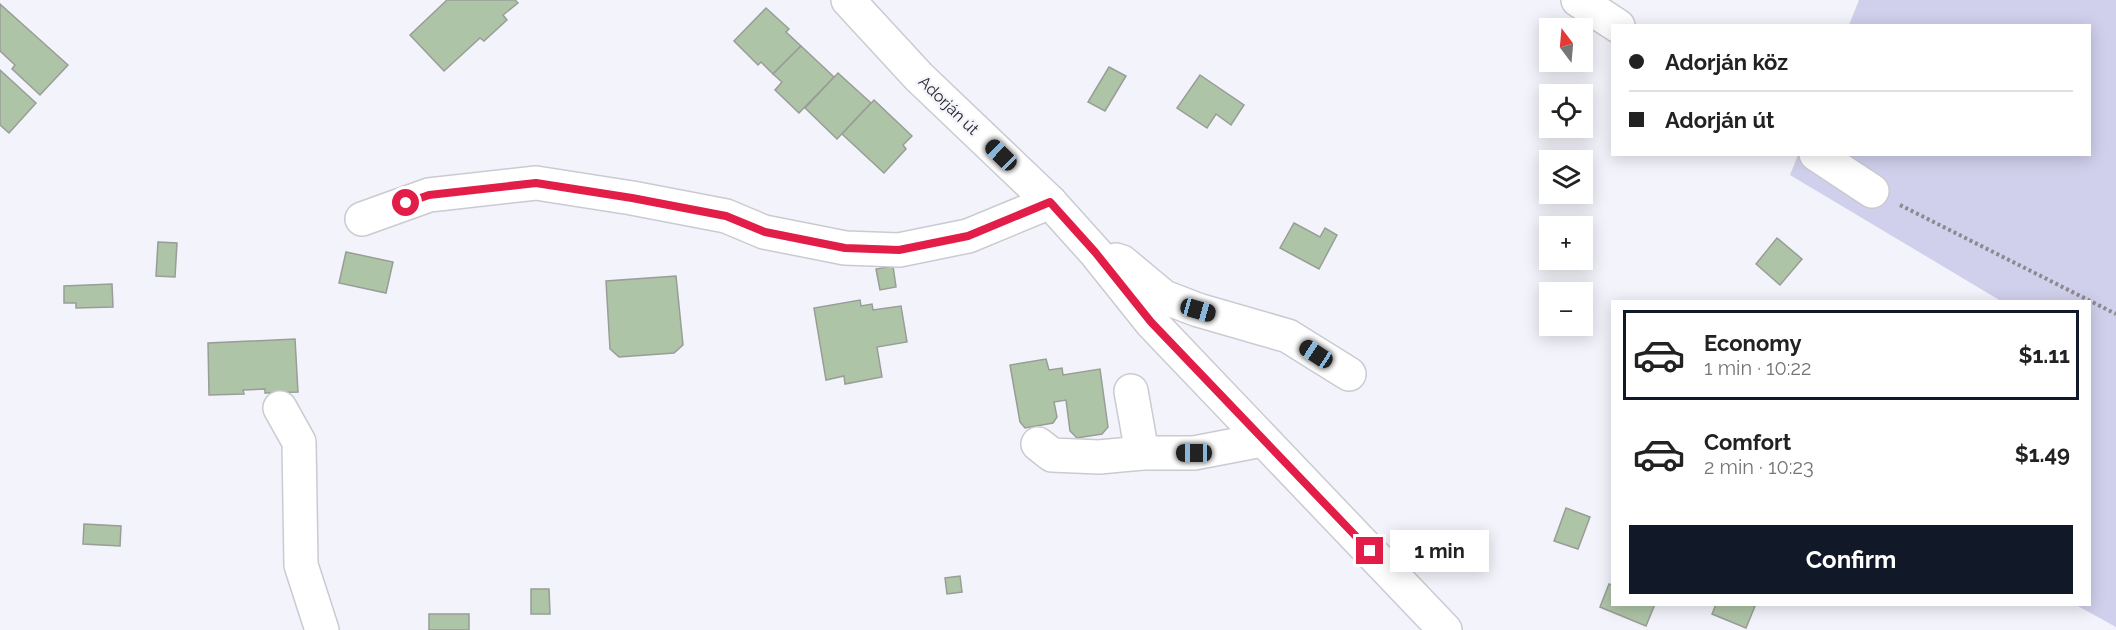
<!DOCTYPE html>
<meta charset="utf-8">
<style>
body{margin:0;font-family:Raleway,sans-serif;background:#f6f6f6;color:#222;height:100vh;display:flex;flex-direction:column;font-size:22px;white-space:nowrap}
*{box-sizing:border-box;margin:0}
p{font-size:20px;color:#767676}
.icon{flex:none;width:33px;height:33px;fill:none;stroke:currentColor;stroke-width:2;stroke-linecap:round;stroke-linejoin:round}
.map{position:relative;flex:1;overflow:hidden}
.sheet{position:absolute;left:1611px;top:300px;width:480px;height:306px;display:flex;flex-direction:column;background:#fff;border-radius:0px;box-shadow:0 3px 15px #0003}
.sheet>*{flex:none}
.guide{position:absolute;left:1611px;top:24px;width:480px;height:132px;border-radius:0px;box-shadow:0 3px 15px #0003;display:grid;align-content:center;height:132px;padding:0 18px;background:#fff}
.needle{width:39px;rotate:344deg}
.fabs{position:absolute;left:1539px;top:18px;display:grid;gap:12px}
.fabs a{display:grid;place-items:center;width:54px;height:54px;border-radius:0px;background:#fff;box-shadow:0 3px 15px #0003;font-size:30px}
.end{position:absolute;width:27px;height:27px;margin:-14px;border:8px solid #e11d48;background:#fff;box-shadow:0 0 0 3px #fff}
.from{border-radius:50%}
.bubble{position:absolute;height:42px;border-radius:0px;background:#fff;box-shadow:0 3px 15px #0003;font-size:20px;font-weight:700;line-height:42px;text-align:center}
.car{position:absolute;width:18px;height:36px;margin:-18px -9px;border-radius:8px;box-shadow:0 0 4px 2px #0007;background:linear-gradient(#222 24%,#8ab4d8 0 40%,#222 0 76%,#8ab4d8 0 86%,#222 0)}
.guide b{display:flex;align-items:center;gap:21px;height:57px;font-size:22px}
.guide b+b{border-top:2px solid #e0e0e0}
.guide i{width:15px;height:15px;background:#222}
ul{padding:10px 0 0;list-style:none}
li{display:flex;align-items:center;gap:18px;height:90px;margin:0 12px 9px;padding:0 6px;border:3px solid transparent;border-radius:0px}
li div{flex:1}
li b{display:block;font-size:22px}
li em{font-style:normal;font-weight:700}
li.active{border-color:#111827}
li>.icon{width:54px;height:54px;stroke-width:1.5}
.cta{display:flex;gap:12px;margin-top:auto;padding:12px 18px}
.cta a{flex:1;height:69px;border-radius:0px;background:#111827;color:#fff;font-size:24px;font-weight:700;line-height:69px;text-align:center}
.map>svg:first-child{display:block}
.green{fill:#d1d0ec}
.building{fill:#aec4a7;stroke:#989d96;stroke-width:1.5}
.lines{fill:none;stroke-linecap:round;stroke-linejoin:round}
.minor-casing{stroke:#cbcad2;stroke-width:36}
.path{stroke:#8a8a90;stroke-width:4;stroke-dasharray:3 3;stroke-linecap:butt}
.minor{stroke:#fff;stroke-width:33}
.route{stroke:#e11d48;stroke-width:8}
.labels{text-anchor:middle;stroke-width:4.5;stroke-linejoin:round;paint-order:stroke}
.street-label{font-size:16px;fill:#252528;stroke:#f3f3fb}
</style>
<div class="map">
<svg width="2116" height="630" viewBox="0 0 2116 630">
<rect width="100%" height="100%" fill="#f3f3fb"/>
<path class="green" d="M1859,0H2116V627L2076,605L2090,604V302L2001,301L1790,175L1798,155L2090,154V26L1849,25Z"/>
<g class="building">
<path d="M447,0H515L518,3L503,15L507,20L484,41L480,38L444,71L410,35Z"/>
<path d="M0,4L68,65L40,95L12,69L15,65L0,51Z"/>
<path d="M766,8L789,29L786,32L801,46L773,74L761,62L758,65L734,41Z"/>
<path d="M801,46L834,77L799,113L775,90L782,82L773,74Z"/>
<path d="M1109,67L1126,76L1105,111L1088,102Z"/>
<path d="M0,70L36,103L9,133L0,125Z"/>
<path d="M838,73L871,103L837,139L805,108Z"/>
<path d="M1200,75L1244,105L1231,125L1216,114L1207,128L1177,108Z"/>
<path d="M874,100L912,136L903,145L906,149L884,173L842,134Z"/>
<path d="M1294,223L1320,237L1325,228L1337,235L1319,269L1280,248Z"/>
<path d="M1777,238L1802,259L1780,285L1756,264Z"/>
<path d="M158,242L177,243L175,277L156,276Z"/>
<path d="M346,252L393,262L386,293L339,283Z"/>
<path d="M893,266L896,287L880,290L876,269Z"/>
<path d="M676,276L683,345L674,353L619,357L610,349L606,281Z"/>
<path d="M112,284L113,307L76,308V303H64V286Z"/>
<path d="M860,300L861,306L872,304L873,310L901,306L907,342L877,347L882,377L845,384L844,376L826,380L814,308Z"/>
<path d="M295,339L298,392L265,393V389L243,390L244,394L209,395L208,343Z"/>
<path d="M1046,359L1049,370L1062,368L1063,375L1100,369L1108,427L1102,434L1077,438L1070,431L1066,400L1054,402L1057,417L1053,423L1025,428L1020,422L1010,365Z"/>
<path d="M1566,508L1590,517L1578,549L1554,541Z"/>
<path d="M84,524L121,526L120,546L83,544Z"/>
<path d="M960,576L962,592L947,594L945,578Z"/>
<path d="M1609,584L1612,585V604H1655L1646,626L1600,607Z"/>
<path d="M531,589H549L550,614H531Z"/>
<path d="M1716,604H1751L1755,606L1746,628L1712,614Z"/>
<rect x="429" y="614" width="40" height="16"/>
</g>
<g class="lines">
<defs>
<g id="minor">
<path d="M848,0L919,77L1050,202L1095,252L1151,322L1445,630"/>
<path d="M1578,0L1618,26"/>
<path d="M1816,154L1872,191"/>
<path d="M362,219L429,195L536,183L632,198L726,216L764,232L845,248L899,250L968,236L1050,202"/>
<path d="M1116,260L1122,262L1164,297L1198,310L1288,336L1349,374"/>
<path d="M1131,391L1142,453"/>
<path d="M280,408L299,442L301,565L322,630"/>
<path d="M1038,444L1052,455L1099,457L1142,453H1194L1262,440"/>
</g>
</defs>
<use href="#minor" class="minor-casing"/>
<path class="path" d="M1900,205L2116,314"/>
<use href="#minor" class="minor"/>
</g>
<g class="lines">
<path class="route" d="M406,203L429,195L536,183L632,198L726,216L765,232L845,248L899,250L968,236L1050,202L1095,252L1151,322L1370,551"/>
</g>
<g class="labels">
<g class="street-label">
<text transform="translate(949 105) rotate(44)" y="6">Adorján út</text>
</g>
</g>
</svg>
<div class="fabs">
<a><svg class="needle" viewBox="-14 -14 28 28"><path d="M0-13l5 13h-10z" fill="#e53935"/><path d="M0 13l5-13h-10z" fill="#767676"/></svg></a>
<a><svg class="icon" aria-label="locate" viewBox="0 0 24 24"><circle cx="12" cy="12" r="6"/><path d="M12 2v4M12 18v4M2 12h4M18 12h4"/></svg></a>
<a><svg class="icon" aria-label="layers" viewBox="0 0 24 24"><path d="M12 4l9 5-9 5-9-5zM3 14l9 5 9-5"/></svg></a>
<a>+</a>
<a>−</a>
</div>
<i class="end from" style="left:406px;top:203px"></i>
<i class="end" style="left:1370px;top:551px"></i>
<div class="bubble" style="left:1390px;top:530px;width:99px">1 min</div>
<i class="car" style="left:1001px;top:155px;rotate:314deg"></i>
<i class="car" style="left:1198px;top:310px;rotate:106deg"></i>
<i class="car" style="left:1316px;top:354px;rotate:303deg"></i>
<i class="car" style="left:1194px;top:453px;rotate:270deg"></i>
<div class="guide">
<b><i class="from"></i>Adorján köz</b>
<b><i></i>Adorján út</b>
</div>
<section class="sheet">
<ul>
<li class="active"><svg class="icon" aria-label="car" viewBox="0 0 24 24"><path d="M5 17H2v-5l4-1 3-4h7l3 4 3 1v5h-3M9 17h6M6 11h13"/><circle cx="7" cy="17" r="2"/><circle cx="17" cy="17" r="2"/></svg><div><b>Economy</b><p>1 min · 10:22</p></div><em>$1.11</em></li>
<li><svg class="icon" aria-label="car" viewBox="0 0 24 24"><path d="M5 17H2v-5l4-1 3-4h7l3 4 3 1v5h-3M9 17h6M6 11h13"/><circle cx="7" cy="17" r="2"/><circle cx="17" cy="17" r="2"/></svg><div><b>Comfort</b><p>2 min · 10:23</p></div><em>$1.49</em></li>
</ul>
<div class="cta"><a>Confirm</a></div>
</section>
</div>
